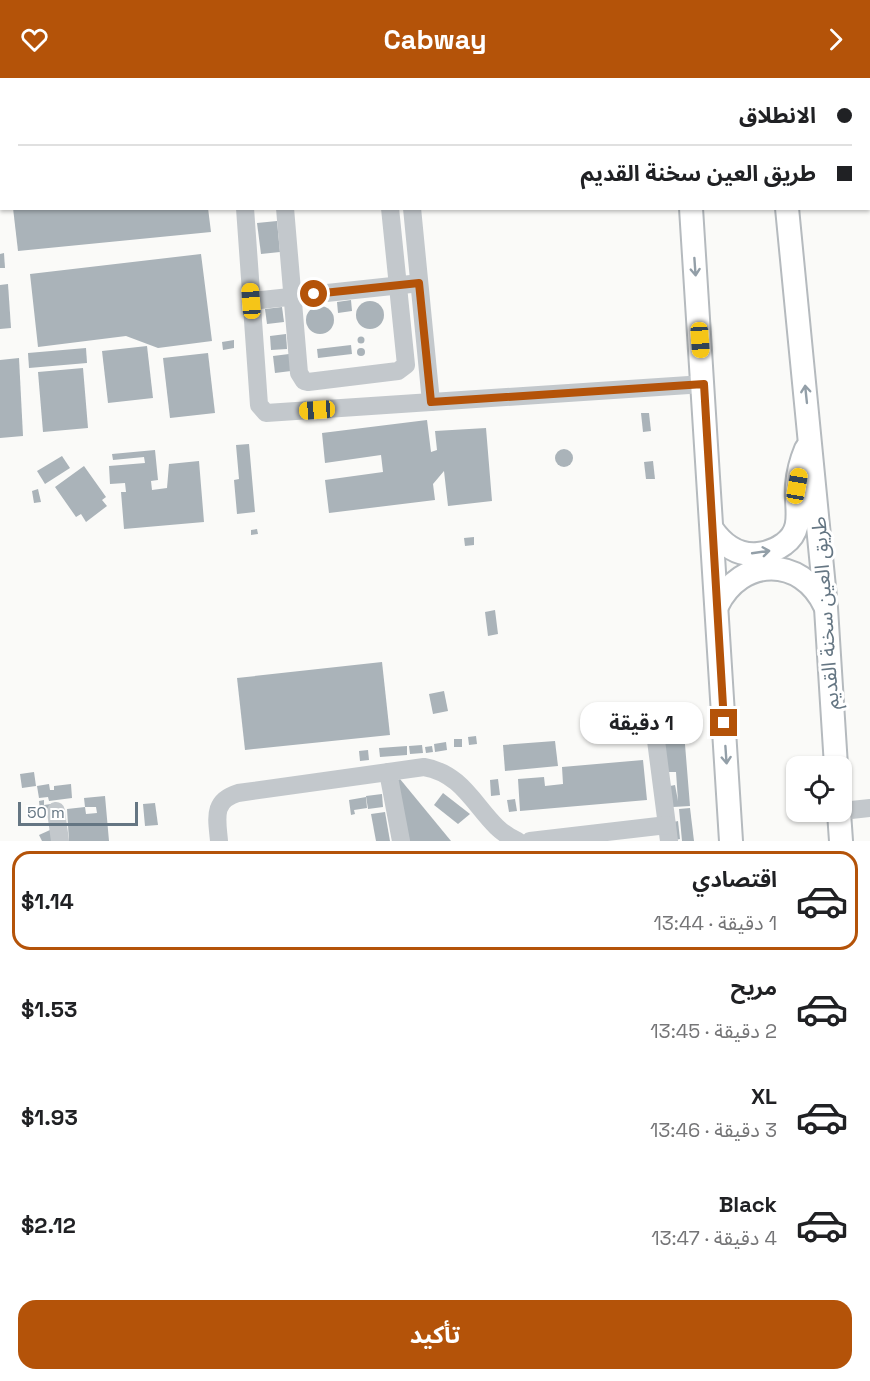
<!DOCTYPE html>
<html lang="ar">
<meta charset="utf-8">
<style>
body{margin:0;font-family:"Space Grotesk","Noto Sans Arabic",sans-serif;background:#f2f2f2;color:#202124;direction:rtl;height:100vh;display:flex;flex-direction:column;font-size:22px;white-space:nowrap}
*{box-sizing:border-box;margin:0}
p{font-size:20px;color:#757577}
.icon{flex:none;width:33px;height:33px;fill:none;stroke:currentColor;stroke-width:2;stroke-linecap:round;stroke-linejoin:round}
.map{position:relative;height:763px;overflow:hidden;direction:ltr}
.sheet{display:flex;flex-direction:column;background:#fff;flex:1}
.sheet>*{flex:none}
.top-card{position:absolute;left:0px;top:0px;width:870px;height:132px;box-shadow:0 2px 4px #0004;direction:rtl;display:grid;align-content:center;height:132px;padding:0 18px;background:#fff}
.buttons{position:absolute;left:786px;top:678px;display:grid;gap:12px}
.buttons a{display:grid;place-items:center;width:66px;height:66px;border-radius:12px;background:#fff;box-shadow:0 2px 4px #0004;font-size:30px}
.scale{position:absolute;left:18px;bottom:15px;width:120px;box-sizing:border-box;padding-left:6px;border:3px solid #657683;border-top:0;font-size:16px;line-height:21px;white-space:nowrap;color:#657683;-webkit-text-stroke:4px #fff;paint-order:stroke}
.end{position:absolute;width:27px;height:27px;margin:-14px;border:8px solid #b45309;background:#fff;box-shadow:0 0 0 3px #fff}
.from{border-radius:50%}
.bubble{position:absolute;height:42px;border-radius:18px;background:#fff;box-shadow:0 2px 4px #0004;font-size:20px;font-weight:700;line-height:42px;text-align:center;direction:rtl}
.car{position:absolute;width:18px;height:36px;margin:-18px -9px;border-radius:8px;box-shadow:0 0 4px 2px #0007;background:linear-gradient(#f5c518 24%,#345 0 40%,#f5c518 0 76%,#345 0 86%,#f5c518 0)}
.top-card b{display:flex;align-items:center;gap:21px;height:57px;font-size:22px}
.top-card b+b{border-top:2px solid #e0e0e0}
.top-card i{width:15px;height:15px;background:#202124}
ul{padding:10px 0 0;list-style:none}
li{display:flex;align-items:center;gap:18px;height:99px;margin:0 12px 9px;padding:0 6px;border:3px solid transparent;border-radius:18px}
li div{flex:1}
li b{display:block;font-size:22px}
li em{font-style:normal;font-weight:700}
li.active{border-color:#b45309}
li>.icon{width:54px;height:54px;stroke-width:1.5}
.action{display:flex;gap:12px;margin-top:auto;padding:12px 18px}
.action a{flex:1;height:69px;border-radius:18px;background:#b45309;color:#fff;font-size:24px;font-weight:700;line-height:69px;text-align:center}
header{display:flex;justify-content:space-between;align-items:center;height:78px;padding:0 18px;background:#b45309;color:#fff;font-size:27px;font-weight:700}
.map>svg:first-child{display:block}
.building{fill:#aab3b9}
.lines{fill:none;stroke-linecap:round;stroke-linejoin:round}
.major-casing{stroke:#b5babe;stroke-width:26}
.minor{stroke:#c3c8cc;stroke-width:18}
.major{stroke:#fff;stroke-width:22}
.oneway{stroke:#939fa8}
.route{stroke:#b45309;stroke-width:8}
.labels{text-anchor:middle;stroke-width:6;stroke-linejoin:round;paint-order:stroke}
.street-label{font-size:20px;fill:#657683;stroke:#fff}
</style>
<header><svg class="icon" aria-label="forward" viewBox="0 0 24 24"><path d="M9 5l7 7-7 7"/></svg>Cabway<svg class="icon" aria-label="heart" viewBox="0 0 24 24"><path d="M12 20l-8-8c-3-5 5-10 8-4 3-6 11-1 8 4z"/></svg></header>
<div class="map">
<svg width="870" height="763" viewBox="0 0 870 763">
<rect width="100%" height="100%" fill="#fafaf8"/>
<g class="building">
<path d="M13,130H208L211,154L18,173Z"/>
<path d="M277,143L280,174L261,176L257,145Z"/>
<path d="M4,175L5,190H0V176Z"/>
<path d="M201,176L212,263L158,270L126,258L38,269L30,196Z"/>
<path d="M8,206L11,250L0,251V207Z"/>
<path d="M351,222L352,233L338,235L337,224Z"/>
<circle cx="370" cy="237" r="14"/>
<circle cx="320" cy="242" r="14"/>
<path d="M282,229L284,244L267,246L265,231Z"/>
<path d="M286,256L287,271L271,272L270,258Z"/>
<circle cx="361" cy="262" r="3.5"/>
<path d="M234,262V270L223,272L222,264Z"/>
<path d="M351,267L352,276L318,280L317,271Z"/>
<path d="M147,268L153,320L108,325L102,273Z"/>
<circle cx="361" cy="274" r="4"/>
<path d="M86,270L87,285L29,290L28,275Z"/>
<path d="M208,275L215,335L170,340L163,280Z"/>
<path d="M289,276L291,293L275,295L273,278Z"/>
<path d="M19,280L23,358L0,360V282Z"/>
<path d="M83,290L88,350L43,354L38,294Z"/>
<path d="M641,335H649L651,353L643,354Z"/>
<path d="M427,342L431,374L437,372L435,353L486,350L492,423L448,428L444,393L433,406L435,422L329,435L325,402L383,394L381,377L325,385L322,355Z"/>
<path d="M249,366L255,434L237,436L234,402L239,401L236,367Z"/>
<circle cx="564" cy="380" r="9"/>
<path d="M155,372L158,402L151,403L152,412L167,410L169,386L199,383L204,444L124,451L121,414H126L125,405L110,406L109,388L145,385L144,379L113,382L112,376Z"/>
<path d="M62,378L70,390L45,406L37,393Z"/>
<path d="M653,383L655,401H646L644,384Z"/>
<path d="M84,388L106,419L102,422L107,428L86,444L81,436L76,439L55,409Z"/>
<path d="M38,411L41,424L34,425L32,413Z"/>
<path d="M257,451L258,456L251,457V452Z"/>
<path d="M474,459V467L465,468L464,460Z"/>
<path d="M495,532L498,556L488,558L485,534Z"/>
<path d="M382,584L390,657L245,672L237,600Z"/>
<path d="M444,613L448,633L433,636L429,616Z"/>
<path d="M684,654L690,728L673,729L670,708L675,707L678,723L676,694H667L664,663L676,662V655Z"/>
<path d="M476,658L477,666L469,667L468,659Z"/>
<rect x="454" y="661" width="8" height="8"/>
<path d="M555,663L558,688L505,693L503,667Z"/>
<path d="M446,664L447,672L435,674L434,666Z"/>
<path d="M422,667L423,675L410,676L409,668Z"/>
<path d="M407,668V677L380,679L379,670Z"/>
<path d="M432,668L433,674L426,675L425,669Z"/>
<path d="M368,672L369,682L360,683L359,673Z"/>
<path d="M643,682L647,722L520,733L518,701L544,699L545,708L563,706L562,689Z"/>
<path d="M34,694L36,708L22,710L20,696Z"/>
<path d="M400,701L451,763H406L393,704Z"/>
<path d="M498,701L500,717L491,718L490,702Z"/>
<path d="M49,706L50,712H54V708L71,706L72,720L49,723L48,719L39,720L37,708Z"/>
<path d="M443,715L470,736L458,746L434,727Z"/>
<path d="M382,716L383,729L368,731L366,718Z"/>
<path d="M105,718L109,763H69L67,731L85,729L86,736L97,735L96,729H85L84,720Z"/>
<path d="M366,719L367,730L354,732L355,736L351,737L349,722Z"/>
<path d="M515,721L517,733L509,734L507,722Z"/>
<path d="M44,722V727L51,726V730L40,732L39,723Z"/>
<path d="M155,725L158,747L145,748L143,726Z"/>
<path d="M690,730L694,763H682L679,731Z"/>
<path d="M385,734L390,763H376L371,736Z"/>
<path d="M678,743L680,761L675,762L674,744Z"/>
<path d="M50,752L54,763H42L39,757Z"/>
</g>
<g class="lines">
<defs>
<g id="major">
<path d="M681,0V2"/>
<path d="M774,0V2"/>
<path d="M691,130L731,763"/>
<path d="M787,130L826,530L836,688"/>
<path d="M712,451C723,467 738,478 758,476C767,475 776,472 784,466C805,451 795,429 797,407C798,395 801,383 806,371"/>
<path d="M717,528C741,478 802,478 825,528"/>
<path d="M839,734L841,763"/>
</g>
</defs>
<use href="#major" class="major-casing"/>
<g class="minor">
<path d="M236,0V2"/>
<path d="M398,0V2"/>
<path d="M245,130L259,327L266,335L704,306"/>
<path d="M285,130L299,295L304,303L308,304L398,293L406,287L390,130"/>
<path d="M412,130L431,324"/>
<path d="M251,223L411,206"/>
<path d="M654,647L669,763"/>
<path d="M388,694L401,763"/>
<path d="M56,733L60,763"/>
<path d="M842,733L870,730"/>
<path d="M219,763C217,740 212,723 238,715L424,689C472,697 480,748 518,763"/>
<path d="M530,763L667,747"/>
</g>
<use href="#major" class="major"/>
</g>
<defs><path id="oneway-shaft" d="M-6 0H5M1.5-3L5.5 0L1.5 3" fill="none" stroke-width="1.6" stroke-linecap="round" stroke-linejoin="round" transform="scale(1.5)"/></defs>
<g class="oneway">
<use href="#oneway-shaft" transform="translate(695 189) rotate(86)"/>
<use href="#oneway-shaft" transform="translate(806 316) rotate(-96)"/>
<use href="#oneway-shaft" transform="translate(761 474) rotate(-8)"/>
<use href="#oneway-shaft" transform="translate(726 677) rotate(86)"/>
</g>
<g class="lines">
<path class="route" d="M314,216L419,205L431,324L704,306L724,645"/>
</g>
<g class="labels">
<g class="street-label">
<text transform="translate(825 535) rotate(-94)" y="7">طريق العين سخنة القديم</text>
</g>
</g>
</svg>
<div class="buttons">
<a><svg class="icon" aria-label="locate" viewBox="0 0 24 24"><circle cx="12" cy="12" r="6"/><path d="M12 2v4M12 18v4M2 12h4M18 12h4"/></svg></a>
</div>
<div class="scale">50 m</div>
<i class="end from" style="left:314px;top:216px"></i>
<i class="end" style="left:724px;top:645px"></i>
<div class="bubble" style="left:580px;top:624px;width:123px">1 دقيقة</div>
<i class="car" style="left:251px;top:223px;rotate:356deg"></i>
<i class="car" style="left:700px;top:262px;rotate:176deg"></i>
<i class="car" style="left:317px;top:332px;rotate:266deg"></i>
<i class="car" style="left:797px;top:408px;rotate:10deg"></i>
<div class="top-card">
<b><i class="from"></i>الانطلاق</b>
<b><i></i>طريق العين سخنة القديم</b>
</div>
</div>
<section class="sheet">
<ul>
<li class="active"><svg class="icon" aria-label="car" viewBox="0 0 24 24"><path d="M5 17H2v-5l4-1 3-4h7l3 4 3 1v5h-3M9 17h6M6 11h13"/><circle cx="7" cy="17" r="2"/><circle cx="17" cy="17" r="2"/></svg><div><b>اقتصادي</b><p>1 دقيقة · 13:44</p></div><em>$1.14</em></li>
<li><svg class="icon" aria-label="car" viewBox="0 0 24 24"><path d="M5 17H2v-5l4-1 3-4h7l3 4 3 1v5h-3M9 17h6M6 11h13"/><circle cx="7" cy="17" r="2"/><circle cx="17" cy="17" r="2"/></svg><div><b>مريح</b><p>2 دقيقة · 13:45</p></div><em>$1.53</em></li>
<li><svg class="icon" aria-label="car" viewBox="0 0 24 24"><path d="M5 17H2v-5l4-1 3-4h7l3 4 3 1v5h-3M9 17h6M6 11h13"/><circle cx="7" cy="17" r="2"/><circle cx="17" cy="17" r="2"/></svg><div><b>XL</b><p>3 دقيقة · 13:46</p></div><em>$1.93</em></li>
<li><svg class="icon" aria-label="car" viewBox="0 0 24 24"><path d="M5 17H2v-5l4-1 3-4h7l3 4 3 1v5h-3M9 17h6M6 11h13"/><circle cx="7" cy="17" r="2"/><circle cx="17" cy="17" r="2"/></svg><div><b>Black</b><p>4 دقيقة · 13:47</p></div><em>$2.12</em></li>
</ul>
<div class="action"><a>تأكيد</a></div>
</section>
